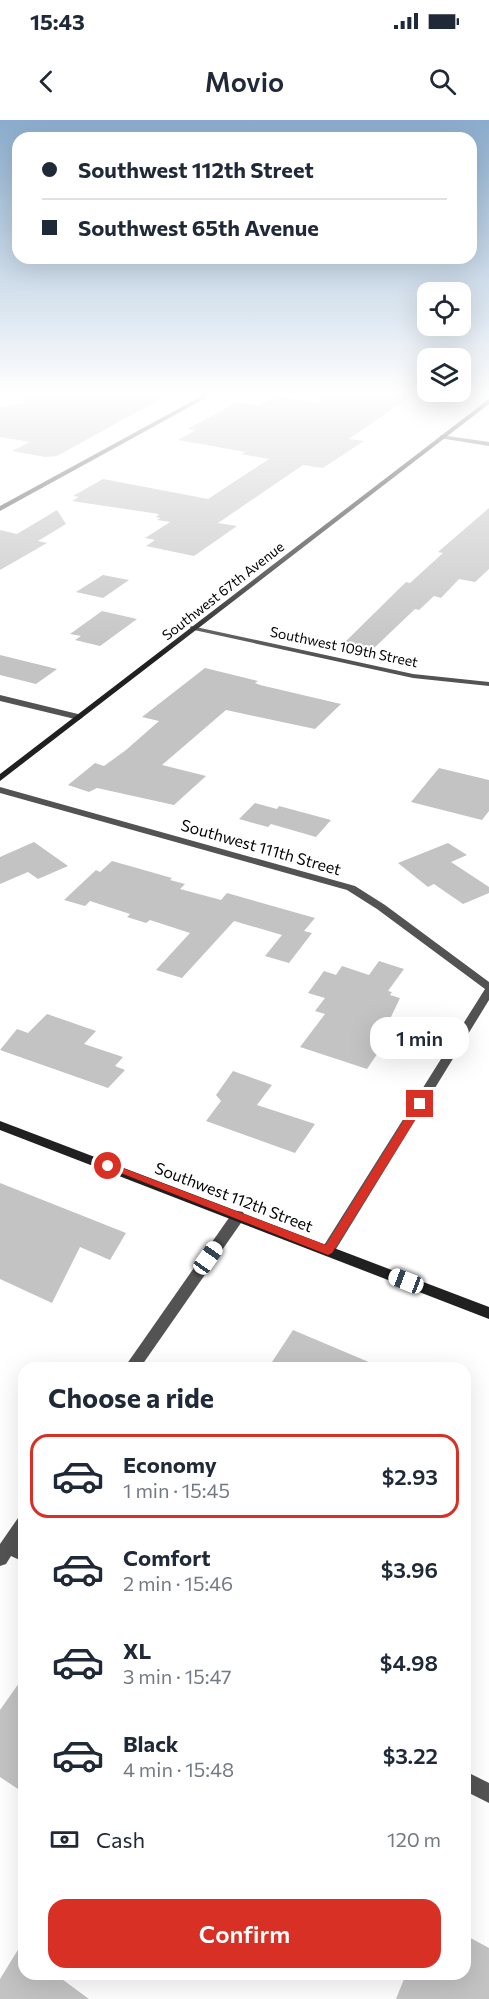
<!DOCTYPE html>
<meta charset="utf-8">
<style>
body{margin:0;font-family:Commissioner,sans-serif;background:#f6f6f7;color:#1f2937;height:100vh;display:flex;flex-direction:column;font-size:22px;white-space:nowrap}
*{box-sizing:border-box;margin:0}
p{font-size:20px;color:#747a83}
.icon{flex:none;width:33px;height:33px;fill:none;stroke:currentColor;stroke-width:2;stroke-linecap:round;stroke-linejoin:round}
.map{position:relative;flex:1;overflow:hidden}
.sheet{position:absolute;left:18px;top:1242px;width:453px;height:618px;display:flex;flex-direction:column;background:#fff;border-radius:18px;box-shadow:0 6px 24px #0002}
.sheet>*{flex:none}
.guide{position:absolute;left:12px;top:12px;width:465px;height:132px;border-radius:18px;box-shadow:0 6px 24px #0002;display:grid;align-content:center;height:132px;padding:0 30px;background:#fff}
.buttons{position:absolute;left:417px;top:162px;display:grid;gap:12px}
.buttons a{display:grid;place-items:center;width:54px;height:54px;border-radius:12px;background:#fff;box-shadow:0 6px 24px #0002;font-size:30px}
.end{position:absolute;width:27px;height:27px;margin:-14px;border:8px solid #d93025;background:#fff;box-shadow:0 0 0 3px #fff}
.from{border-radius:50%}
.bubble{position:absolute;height:42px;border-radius:18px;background:#fff;box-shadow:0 6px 24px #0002;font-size:20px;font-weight:600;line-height:42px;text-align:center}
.car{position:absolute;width:18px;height:36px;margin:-18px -9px;border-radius:8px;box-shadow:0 0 4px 2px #0007;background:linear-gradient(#fff 24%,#345 0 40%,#fff 0 76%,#345 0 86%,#fff 0)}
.guide b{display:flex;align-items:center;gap:21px;height:57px;font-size:22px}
.guide b+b{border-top:2px solid #e0e1e3}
.guide i{width:15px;height:15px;background:#1f2937}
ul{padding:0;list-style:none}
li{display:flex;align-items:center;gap:18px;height:84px;margin:0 12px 9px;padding:0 18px;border:3px solid transparent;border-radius:18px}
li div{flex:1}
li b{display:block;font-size:22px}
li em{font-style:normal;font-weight:600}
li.active{border-color:#d93025}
li>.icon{width:54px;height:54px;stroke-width:1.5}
h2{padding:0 30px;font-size:27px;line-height:72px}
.pay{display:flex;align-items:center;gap:15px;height:66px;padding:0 30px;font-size:22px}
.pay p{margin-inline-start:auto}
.button{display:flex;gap:12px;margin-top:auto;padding:12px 30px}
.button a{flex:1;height:69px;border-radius:18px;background:#d93025;color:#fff;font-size:24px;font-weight:600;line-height:69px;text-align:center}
.status{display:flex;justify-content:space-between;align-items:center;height:42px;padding:0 30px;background:#fff;direction:ltr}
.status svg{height:16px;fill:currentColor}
header{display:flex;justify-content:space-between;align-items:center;height:78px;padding:0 30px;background:#fff;font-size:27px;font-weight:600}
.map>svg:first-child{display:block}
.building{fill:#c3c3c3}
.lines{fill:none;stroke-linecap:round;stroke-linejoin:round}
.street{fill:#535353;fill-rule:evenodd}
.secondary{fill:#202020;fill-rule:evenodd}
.route{fill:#d93025}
.labels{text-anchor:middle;stroke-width:4.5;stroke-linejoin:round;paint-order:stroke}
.far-street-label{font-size:14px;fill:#000;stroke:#fff}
.street-label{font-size:16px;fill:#000;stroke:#fff}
</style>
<div class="status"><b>15:43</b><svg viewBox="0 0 49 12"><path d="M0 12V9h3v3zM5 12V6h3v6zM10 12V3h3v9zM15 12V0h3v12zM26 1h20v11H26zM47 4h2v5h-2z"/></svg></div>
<header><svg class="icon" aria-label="back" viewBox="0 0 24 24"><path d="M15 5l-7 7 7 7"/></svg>Movio<svg class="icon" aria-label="search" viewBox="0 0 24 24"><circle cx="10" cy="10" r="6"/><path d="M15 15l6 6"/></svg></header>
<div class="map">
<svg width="489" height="1879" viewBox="0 0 489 1879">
<rect width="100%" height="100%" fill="#fff"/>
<g class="building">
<path d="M50,272H173L57,336L45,337L12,331L30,322L0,317V287L26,283L18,277Z"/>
<path d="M332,272H417L349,319L364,321L323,348L303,345L218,403L237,406L194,436L146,426L155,420L145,418L170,402L157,400L160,398L156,397L159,394L72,381L79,377L73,376L103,359L208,379L269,339L241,334L246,332L178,320L196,310L188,309L237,282L259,286L276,276L316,282Z"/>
<path d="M489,388V449L475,462L459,459L441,478L434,476L419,490L415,489L373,529L345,522L406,462L410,463L443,433L438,432Z"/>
<path d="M57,390L66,404L38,421L47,423L0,450V410L17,414Z"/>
<path d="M103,455L129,460L103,478L76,472Z"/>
<path d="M102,491L137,499L100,526L75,520L81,516L70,514Z"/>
<path d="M0,535L57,549L36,564L0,555Z"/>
<path d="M205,548L258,561L255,563L260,565L341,584L315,609L226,590L162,645L206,656L174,685L97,668L89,672L68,665L95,643L104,646L126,630L159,601L142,597Z"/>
<path d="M439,648L489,660V691L482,700L411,682Z"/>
<path d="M255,683L277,689L279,686L331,700L316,717L271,704L268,707L239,699Z"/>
<path d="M34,722L68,746L38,759L28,752L0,764V737Z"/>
<path d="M448,723L467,735L451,742L489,767V773L463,784L434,764L428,767L398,743Z"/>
<path d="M112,741L172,758L170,760L185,764L180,769L221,780L227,773L315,798L304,811L312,813L289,843L265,836L282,815L234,801L182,858L156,850L190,813L150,800L146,803L127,797L130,794L90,781L85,786L64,780L96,750L100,752Z"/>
<path d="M379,841L404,849L388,871L392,872L390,875L400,878L390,899L394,901L383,917L388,918L367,949L300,927L325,894L315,891L325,878L308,873L324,851L336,855L342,846L369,855Z"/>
<path d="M47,894L96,911L84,924L123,937L115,946L125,950L108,968L0,930L17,909L28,913Z"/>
<path d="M233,951L272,965L257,985L315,1004L295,1033L206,1001L221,981L216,975Z"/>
<path d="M0,1063L126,1113L110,1140L80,1127L52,1183L0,1159Z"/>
<path d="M293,1210L383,1248H268Z"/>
<path d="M24,1556V1673L0,1657V1590Z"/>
<path d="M465,1815L489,1828V1879H396L406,1854H465Z"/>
<path d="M24,1820V1854H55L89,1879H0V1859Z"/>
</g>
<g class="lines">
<g class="street">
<path d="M204,272H209L204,279L0,391V386L200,277Z"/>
<path d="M441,315L489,322V326L439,318Z"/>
<path d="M191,506L413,554L489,562V566L413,558L194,510L190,508Z"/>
<path d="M0,575L82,595L83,597L79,600L0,581Z"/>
<path d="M0,667L355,766L385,785L489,862V880L333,1134L328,1135L323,1134L321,1130L485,869L377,789L347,770L0,673Z"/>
<path d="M238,1091L243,1092L245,1096L243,1100L140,1248H124L233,1092Z"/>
<path d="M24,1395V1417L20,1423L24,1425V1442L11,1436L6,1444L0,1446V1424L18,1398Z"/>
<path d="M465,1651L489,1663V1683L465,1671Z"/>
</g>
<g class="secondary">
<path d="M489,279V284L0,661V654Z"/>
<path d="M0,1001L489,1187V1199L0,1010Z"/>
</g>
</g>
<linearGradient id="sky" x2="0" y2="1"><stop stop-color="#8baccc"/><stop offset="0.51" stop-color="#fff"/><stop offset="1" stop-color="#fff" stop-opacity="0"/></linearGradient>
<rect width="489" height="536" fill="url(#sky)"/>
<path class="route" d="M420,980L425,984L332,1133L328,1135L103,1046L108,1043L112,1044L326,1125L416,981Z"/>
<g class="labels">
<g class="far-street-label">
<text transform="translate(223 471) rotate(-38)" y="5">Southwest 67th Avenue</text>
<text transform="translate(344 527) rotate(12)" y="5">Southwest 109th Street</text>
</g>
<g class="street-label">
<text transform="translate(261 727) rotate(16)" y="6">Southwest 111th Street</text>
<text transform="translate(234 1077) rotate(21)" y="6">Southwest 112th Street</text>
</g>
</g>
</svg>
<div class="buttons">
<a><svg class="icon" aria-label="locate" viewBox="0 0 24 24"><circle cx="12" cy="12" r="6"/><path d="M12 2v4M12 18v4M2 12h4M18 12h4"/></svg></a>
<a><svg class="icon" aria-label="layers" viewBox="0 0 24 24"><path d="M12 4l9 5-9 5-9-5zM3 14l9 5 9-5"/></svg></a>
</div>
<i class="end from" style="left:108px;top:1046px"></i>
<i class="end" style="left:420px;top:984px"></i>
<div class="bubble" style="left:370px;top:897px;width:99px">1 min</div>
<i class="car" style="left:208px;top:1138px;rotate:35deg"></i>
<i class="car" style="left:406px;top:1161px;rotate:291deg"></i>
<div class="guide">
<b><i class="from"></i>Southwest 112th Street</b>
<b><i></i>Southwest 65th Avenue</b>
</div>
<section class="sheet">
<h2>Choose a ride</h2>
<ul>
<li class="active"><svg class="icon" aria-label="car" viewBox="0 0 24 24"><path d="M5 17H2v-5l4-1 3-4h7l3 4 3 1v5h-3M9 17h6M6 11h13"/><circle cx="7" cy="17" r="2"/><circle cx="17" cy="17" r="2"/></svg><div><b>Economy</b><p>1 min · 15:45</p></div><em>$2.93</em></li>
<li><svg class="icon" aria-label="car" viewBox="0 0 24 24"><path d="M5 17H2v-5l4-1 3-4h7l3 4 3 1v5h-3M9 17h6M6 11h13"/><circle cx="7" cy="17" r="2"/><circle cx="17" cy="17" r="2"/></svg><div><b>Comfort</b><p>2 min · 15:46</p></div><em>$3.96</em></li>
<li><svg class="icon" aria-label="car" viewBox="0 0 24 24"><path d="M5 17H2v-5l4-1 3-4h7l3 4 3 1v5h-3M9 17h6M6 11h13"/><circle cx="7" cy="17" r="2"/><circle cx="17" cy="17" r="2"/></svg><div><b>XL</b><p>3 min · 15:47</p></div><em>$4.98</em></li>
<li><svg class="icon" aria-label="car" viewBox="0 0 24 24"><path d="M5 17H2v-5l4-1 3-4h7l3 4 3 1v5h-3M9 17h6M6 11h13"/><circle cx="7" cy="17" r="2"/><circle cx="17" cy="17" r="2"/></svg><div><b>Black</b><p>4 min · 15:48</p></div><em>$3.22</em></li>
</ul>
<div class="pay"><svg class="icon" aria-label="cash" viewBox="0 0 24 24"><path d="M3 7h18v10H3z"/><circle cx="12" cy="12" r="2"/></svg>Cash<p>120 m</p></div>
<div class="button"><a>Confirm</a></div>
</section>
</div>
